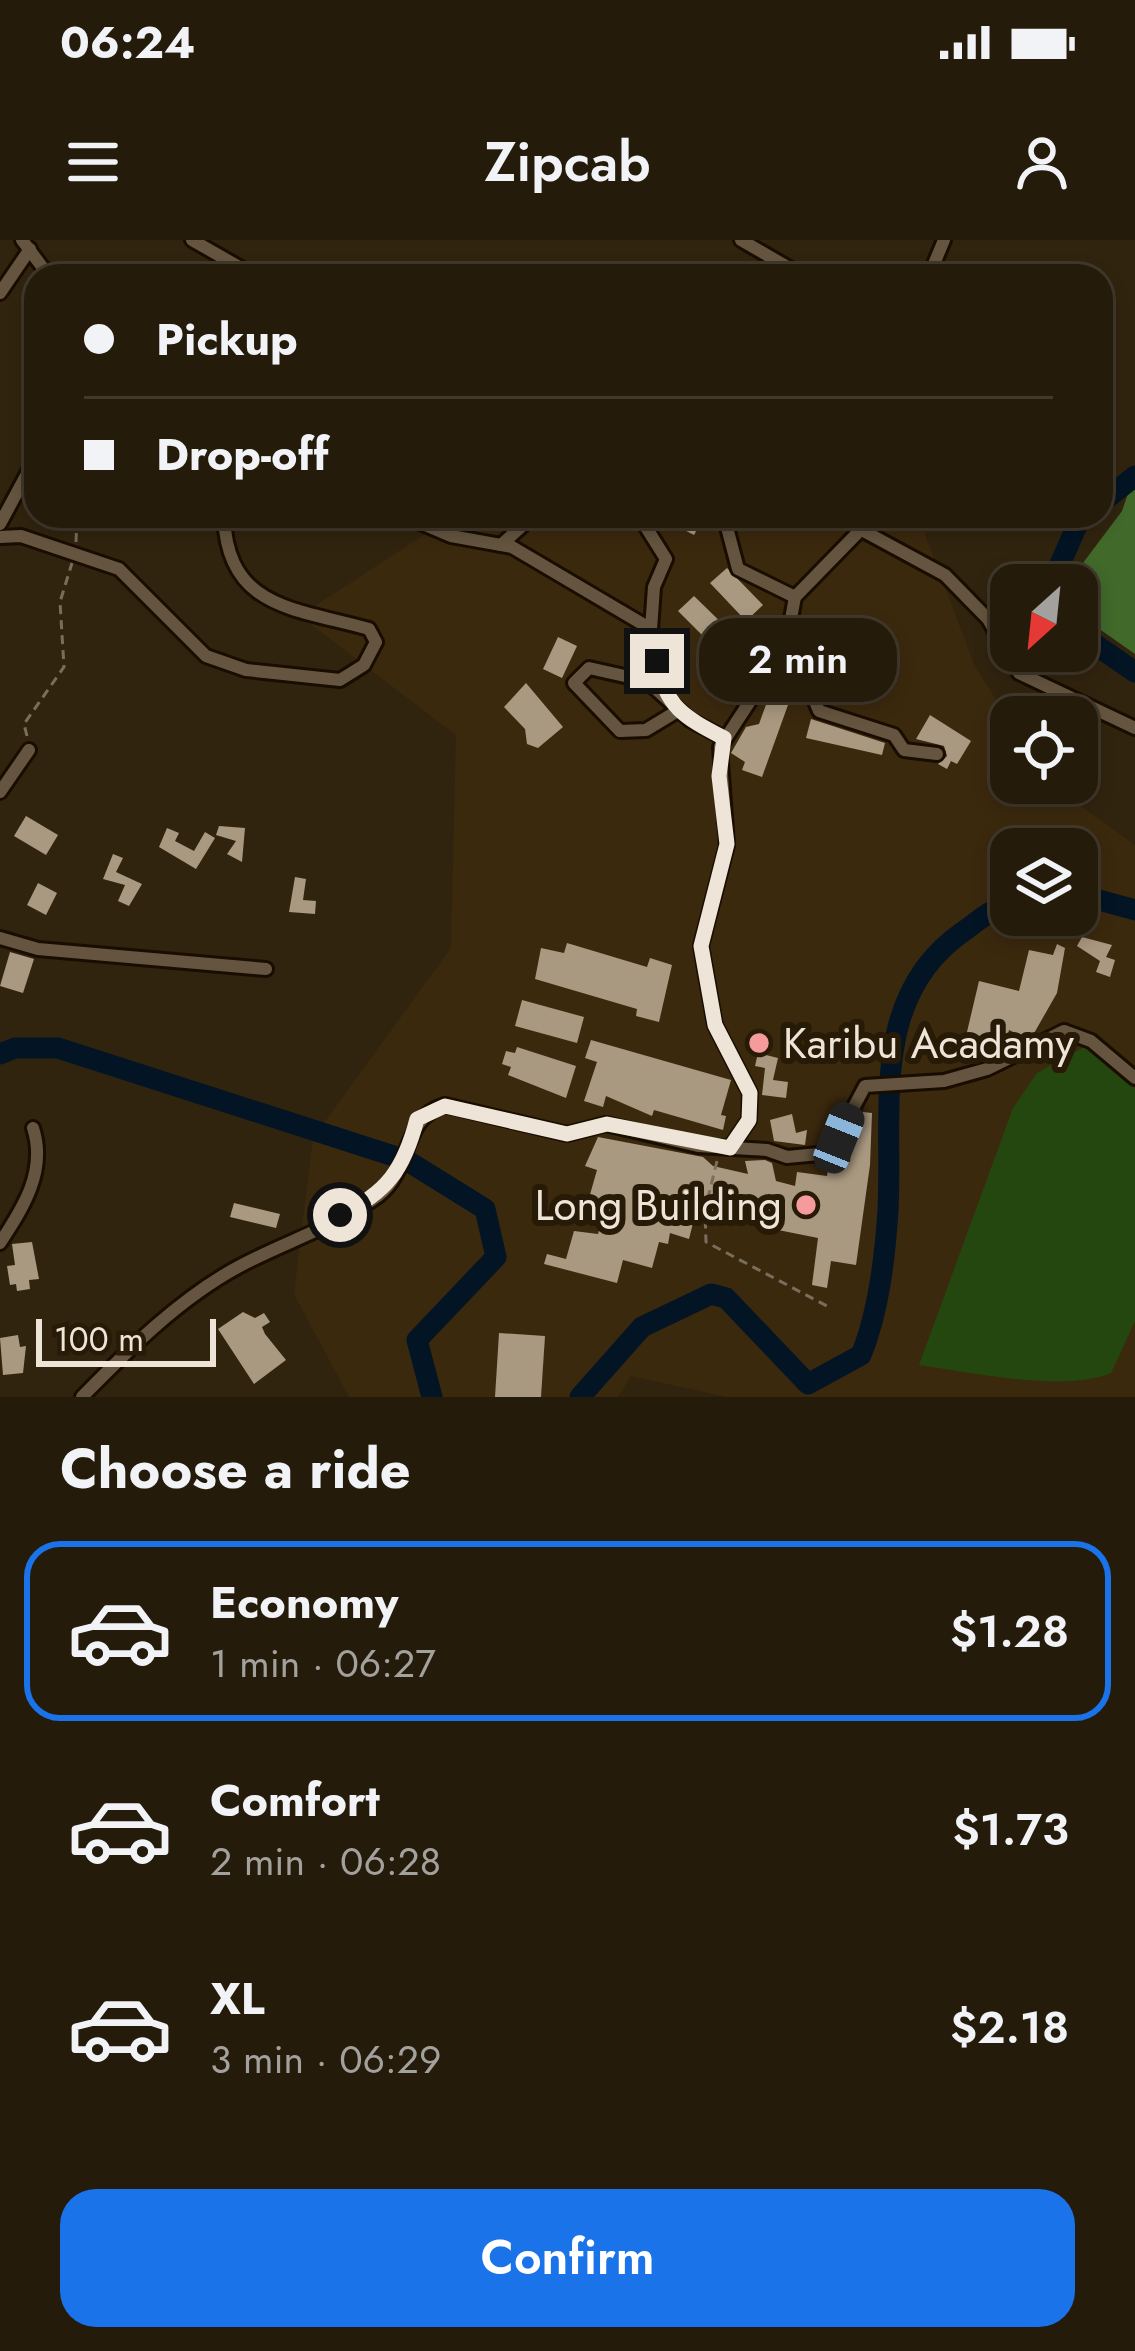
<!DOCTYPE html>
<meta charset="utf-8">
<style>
body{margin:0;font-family:Jost,sans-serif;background:#312819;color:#f1f3f6;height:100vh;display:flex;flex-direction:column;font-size:45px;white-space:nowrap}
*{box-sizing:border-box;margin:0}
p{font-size:39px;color:#a3a19d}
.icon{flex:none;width:66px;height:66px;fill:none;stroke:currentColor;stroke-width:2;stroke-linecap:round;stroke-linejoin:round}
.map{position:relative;height:1157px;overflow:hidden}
.details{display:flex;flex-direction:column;background:#251b0b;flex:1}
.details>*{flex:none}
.banner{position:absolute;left:24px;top:24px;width:1089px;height:264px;border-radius:36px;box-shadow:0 6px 18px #0003,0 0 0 3px #42392c;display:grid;align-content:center;height:264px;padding:0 60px;background:#251b0b}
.needle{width:78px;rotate:207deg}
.buttons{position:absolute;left:990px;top:324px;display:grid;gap:24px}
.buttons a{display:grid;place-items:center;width:108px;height:108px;border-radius:24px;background:#251b0b;box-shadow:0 6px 18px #0003,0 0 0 3px #42392c;font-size:60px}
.scale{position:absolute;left:36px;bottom:30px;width:180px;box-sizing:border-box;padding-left:12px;border:6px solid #eee5d8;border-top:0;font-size:33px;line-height:42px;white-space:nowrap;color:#eee5d8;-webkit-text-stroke:9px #271a06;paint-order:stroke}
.end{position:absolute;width:54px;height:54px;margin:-27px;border:15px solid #eee5d8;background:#111;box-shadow:0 0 0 6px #111}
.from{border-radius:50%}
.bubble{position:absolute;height:84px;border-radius:36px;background:#251b0b;box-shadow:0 6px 18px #0003,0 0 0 3px #42392c;font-size:39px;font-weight:600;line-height:84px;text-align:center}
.car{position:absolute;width:36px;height:72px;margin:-36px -18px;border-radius:15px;box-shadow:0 0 9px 3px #0007;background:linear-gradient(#222 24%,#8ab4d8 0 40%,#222 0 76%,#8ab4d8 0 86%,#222 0)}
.banner b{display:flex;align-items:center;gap:42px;height:114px;font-size:45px}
.banner b+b{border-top:3px solid #42392c}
.banner i{width:30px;height:30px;background:#f1f3f6}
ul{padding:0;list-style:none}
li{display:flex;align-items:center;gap:36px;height:180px;margin:0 24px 18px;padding:0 36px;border:6px solid transparent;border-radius:36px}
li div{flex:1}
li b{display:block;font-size:45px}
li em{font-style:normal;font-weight:600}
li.current{border-color:#1a73e8}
li>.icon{width:108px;height:108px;stroke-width:1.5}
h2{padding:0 60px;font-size:54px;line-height:144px}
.button{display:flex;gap:24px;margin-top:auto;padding:24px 60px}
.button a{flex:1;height:138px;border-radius:36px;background:#1a73e8;color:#fff;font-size:48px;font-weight:600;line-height:138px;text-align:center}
.status{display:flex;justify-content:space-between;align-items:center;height:84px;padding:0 60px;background:#251b0b;direction:ltr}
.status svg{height:33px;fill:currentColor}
header{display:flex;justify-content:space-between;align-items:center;height:156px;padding:0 60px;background:#251b0b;font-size:54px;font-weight:600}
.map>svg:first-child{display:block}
.built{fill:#3b290e;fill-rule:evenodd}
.green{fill:#24470f}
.forest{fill:#40692a}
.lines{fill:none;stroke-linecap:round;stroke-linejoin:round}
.river{stroke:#031424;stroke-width:21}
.building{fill:#aa9981}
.minor-casing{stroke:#190d00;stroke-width:18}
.path{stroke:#796e5c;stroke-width:3;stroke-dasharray:9 6;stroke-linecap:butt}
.minor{stroke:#655540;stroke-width:12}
.route{stroke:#eee5d8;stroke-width:15}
.poi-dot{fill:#f59b9b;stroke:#271a06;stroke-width:4.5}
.labels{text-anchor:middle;stroke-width:12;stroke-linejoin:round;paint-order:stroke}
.poi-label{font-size:42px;fill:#eee5d8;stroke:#271a06;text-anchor:start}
</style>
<div class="status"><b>06:24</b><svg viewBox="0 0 49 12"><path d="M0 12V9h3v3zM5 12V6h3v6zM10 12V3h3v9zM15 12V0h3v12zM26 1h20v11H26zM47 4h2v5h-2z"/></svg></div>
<header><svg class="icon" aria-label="menu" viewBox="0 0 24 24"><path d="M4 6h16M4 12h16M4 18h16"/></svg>Zipcab<svg class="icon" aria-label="person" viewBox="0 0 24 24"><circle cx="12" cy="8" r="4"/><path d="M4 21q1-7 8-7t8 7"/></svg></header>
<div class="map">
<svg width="1135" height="1157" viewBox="0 0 1135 1157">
<rect width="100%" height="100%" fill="#31240f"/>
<path class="built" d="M453,276H918L974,424L1011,485V543H1049L1135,605V1157H727L631,1136L618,1157H349L294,1054L313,898L451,708L456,495L300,376ZM1011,609H1077V675H1011Z"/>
<path class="green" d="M1086,806L1135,848V1081L1111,1133C1064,1153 970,1132 919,1125L1013,868L1037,833Z"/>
<path class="forest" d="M1135,233V414L1095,386L1077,331L1122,271Z"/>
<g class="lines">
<g class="river">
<path d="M1101,263L1135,236"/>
<path d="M1051,345L1081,276"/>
<path d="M1077,392L1135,432"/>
<path d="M1077,654L1135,670"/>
<path d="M0,814L15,808H58L406,920L485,969L496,1017L417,1100L432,1157"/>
<path d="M580,1157L642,1087L711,1054L726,1058L808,1144L861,1115C879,1071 885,1018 888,970C893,870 869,756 964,691C979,680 993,668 1011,663"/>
</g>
</g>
<g class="building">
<path d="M657,276H704L694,295L667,281L659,289Z"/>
<path d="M727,328L763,365L746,381L710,343Z"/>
<path d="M694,356L732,393L716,409L678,371Z"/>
<path d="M558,397L577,406L562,438L543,429Z"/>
<path d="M526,443L563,487L538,508L527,504L525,489L504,467Z"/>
<path d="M768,459L788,465L762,537L742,530L745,522L731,513L746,487L759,484Z"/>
<path d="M930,475L971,501L957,524L951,521L947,529L938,524L947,516L944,506L916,499Z"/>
<path d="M811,479L885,503L882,515L806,498Z"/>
<path d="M26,576L58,595L46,615L14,596Z"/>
<path d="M219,586L245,588L242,622L227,614L236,601L216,595Z"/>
<path d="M167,588L179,593L175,601L194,611L205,592L215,598L196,629L159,607Z"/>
<path d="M113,614L123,618L116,632L142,644L129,666L118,661L125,645L103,639Z"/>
<path d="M295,637L306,639L303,660L316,661L315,674L289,672Z"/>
<path d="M38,643L57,653L46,675L27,665Z"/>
<path d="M1082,697L1112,705L1106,717L1115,720L1110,737L1096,732L1100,721L1077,706Z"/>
<path d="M567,703L647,727L650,718L672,725L659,782L636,776L637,769L535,739L541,708L564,713Z"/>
<path d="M1057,704L1065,708L1057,753L1033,795L1026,798L1009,790L1006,803L974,796V809H963L979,741L1019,751L1029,710L1053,715Z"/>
<path d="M10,712L34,719L23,753L0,746Z"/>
<path d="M522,760L584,777L577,803L515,786Z"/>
<path d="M591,800L731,840L721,875L726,876L723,890L654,870L652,876L606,856L603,867L584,861L597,822L585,818Z"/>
<path d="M517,807L576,826L566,858L508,835L511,827L502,824L506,811L515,813Z"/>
<path d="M758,813L778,818L773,840L788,842L786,858L762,855L765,828L755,826Z"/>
<path d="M863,872L872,873L870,925L856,1025L831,1021L827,1048L812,1045L818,998L758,986L765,962L740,956L735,980L696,971L689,999L670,993L668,1004L659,1002L652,1028L623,1020L617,1043L544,1024L547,1014L566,1019L574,991L598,994L607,963L589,958L597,930L585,926L598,897L703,917L713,926L748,934L745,921L765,920L772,923L776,941L795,946L797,932L827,936L830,919L850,922L853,891Z"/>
<path d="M792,874L796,893L807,890L805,905L774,901L770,880Z"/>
<path d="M234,963L280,974L276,988L230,977Z"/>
<path d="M32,1002L39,1039L29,1040L30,1049L17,1051L16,1044L10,1045L7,1026L15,1025L12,1004Z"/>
<path d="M243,1072L255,1078L264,1073L270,1082L262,1087L265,1094L286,1120L254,1144L218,1089Z"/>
<path d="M499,1093L545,1096L541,1157H495Z"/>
<path d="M18,1095L20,1107L26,1106L23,1133L3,1135L0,1098Z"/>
</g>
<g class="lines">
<defs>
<g id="minor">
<path d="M22,0L49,36"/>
<path d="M192,0L255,36"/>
<path d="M741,0L803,36"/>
<path d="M929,36L944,0"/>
<path d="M0,53L30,9"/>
<path d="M404,276L451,296L512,307L651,389L662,453"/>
<path d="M639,276L666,319L654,347L651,389"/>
<path d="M724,276L738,329L795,357"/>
<path d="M0,284L36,217"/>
<path d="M860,289L945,335L988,379L1019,433L1135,488"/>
<path d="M0,297L21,296L119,329L206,416L246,430L340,440L364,425L376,402L369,389C295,368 227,369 224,276"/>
<path d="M501,305L533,276"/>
<path d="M786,406L798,421L819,471L894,495L904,510L937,514"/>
<path d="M679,470L646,490L620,491L574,443L589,428L647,441L690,480L724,498"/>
<path d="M0,552L29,510"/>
<path d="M0,698L38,709L266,729"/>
<path d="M730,908L749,880L750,853L715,785L701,706L727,605L720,507L786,406L795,357L874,276"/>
<path d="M0,1003C23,968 47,931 33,888"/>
<path d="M82,1157C128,1110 179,1059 238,1027C282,1003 337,986 378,956C413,929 401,878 445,865L567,894L606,884L698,906L767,910L787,917L819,914L834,904L865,846L944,841L987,829L1064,791L1091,801L1135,838"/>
</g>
</defs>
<use href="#minor" class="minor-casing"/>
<g class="path">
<path d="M76,302L77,276"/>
<path d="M27,496L24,484L64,427L60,362L72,323"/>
<path d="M717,921L705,970L706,1002L827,1066"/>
</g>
<use href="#minor" class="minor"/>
</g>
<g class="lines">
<path class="route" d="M340,975C387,953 404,929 417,879L445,866L567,894L607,884L730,908L749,880L750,853L715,785L701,706L727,604L719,536L724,498C684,477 665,467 657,421"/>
</g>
<g class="poi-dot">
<circle cx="759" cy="803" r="12"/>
<circle cx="806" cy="965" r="12"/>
</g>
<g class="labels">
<g class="poi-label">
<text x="783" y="818">Karibu Acadamy</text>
<text x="782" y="980" text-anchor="end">Long Building</text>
</g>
</g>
</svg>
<div class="buttons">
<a><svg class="needle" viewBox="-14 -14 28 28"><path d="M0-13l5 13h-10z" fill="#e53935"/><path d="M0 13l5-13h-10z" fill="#a3a19d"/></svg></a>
<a><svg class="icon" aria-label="locate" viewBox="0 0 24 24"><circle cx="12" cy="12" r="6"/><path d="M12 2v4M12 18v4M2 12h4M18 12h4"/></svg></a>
<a><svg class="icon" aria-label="layers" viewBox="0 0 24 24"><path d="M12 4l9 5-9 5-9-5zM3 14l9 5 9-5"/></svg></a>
</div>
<div class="scale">100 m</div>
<i class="end from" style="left:340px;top:975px"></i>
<i class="end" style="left:657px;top:421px"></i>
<div class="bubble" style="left:699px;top:378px;width:198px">2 min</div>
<i class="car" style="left:839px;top:898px;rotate:22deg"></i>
<div class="banner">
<b><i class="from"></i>Pickup</b>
<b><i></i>Drop-off</b>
</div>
</div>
<section class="details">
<h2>Choose a ride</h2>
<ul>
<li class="current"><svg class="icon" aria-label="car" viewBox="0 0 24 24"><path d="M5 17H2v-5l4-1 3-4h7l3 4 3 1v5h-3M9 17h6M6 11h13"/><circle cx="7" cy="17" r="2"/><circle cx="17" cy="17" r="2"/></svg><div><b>Economy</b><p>1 min · 06:27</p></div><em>$1.28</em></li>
<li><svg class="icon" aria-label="car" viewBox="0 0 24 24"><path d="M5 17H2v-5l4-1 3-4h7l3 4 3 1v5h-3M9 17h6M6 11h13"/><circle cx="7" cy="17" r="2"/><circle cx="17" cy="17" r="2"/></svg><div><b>Comfort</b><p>2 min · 06:28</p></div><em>$1.73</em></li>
<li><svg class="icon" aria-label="car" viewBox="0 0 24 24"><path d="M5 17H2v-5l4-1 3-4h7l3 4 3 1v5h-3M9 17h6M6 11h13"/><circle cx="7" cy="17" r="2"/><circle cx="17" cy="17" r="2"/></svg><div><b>XL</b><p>3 min · 06:29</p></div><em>$2.18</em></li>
</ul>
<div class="button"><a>Confirm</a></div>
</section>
